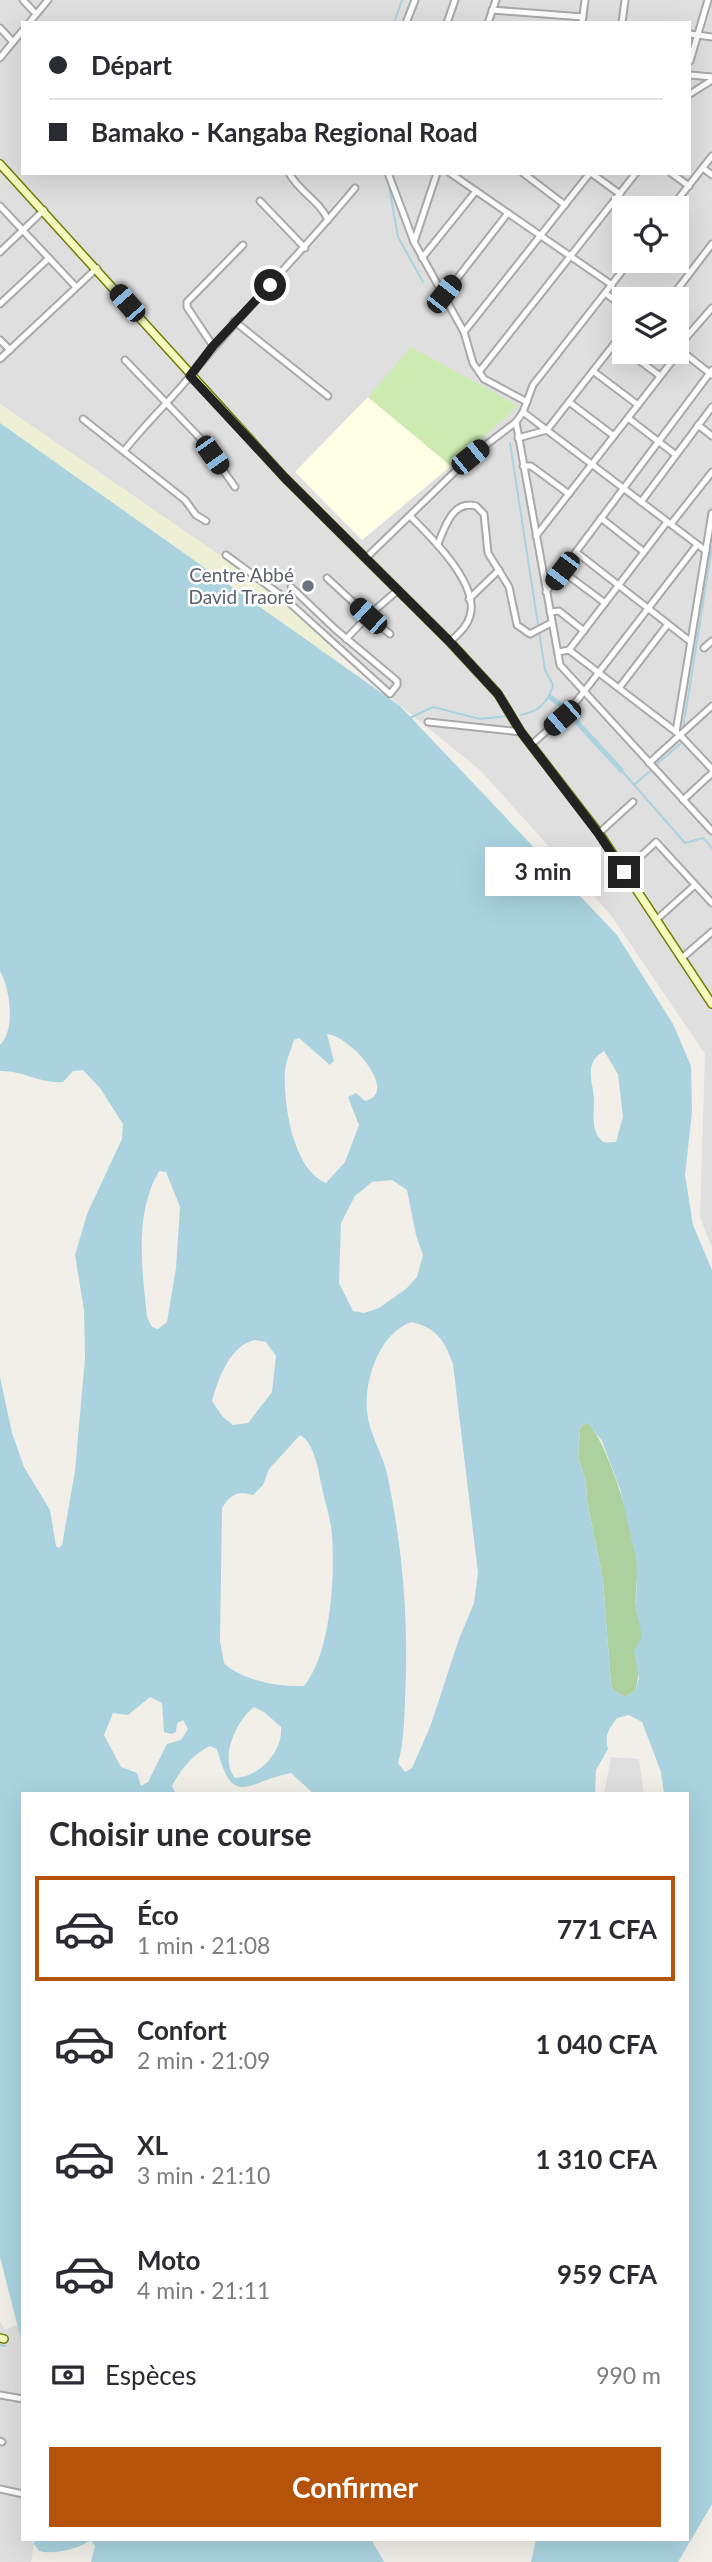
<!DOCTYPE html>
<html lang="fr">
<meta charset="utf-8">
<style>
body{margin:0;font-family:Lato,sans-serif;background:#f2f2f3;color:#2b2b33;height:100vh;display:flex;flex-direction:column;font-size:26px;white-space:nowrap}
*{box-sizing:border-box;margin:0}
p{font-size:23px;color:#7c7c81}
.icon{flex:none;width:38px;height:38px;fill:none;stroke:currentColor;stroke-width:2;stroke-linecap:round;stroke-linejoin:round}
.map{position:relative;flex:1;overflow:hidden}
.details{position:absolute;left:21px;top:1792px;width:668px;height:749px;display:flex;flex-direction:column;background:#fff;border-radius:0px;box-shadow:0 7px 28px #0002}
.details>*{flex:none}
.guide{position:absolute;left:21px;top:21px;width:670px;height:154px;border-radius:0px;box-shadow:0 7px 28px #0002;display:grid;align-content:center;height:154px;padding:0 28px;background:#fff}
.fabs{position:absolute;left:612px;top:196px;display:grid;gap:14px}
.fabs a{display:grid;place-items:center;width:77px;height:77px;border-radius:0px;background:#fff;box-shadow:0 7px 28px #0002;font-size:35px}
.end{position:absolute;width:32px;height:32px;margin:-16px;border:9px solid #222;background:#fff;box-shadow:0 0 0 4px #fff}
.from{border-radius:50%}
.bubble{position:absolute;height:49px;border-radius:0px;background:#fff;box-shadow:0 7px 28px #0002;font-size:23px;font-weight:700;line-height:49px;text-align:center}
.car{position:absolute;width:21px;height:42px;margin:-21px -10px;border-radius:9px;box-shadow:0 0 5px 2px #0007;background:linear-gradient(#222 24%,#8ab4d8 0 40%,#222 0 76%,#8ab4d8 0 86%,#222 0)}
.guide b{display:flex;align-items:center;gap:24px;height:66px;font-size:26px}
.guide b+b{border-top:2px solid #e1e1e2}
.guide i{width:18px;height:18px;background:#2b2b33}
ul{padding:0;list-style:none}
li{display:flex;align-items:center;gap:21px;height:105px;margin:0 14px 10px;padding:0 14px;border:4px solid transparent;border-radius:0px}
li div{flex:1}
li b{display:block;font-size:26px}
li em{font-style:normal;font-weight:700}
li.on{border-color:#b45309}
li>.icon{width:63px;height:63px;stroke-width:1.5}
h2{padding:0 28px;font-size:32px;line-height:84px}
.pay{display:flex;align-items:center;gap:18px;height:77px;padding:0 28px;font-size:26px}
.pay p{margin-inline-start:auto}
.button{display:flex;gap:14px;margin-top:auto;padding:14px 28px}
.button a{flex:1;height:80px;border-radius:0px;background:#b45309;color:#fff;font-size:28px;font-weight:700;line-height:80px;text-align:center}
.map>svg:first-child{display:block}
.residential{fill:#e0dfdf;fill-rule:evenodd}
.education{fill:#ffffe5}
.farmland{fill:#eef0d5}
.grass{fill:#cdebb0}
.forest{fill:#add19e}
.water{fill:#aad3df;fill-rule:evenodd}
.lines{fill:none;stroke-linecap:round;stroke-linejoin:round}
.stream{stroke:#aad3df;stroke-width:2}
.canal{stroke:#aad3df;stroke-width:5}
.street-casing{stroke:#a9a9a9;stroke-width:9}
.secondary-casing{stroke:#707d05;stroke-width:10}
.street{stroke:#fff;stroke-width:5}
.secondary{stroke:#f7fabf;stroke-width:7}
.route{stroke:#222;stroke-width:9}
.worship-dot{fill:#6b7280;stroke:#fff;stroke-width:2.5}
.labels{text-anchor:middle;stroke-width:5;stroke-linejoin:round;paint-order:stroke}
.worship-label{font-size:19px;fill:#5b616d;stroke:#fff;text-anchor:end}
</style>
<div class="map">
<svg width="712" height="2562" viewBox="0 0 712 2562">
<rect width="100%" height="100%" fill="#f2efe9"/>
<g class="residential">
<path d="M0,0H712V1248L700,1217L705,1054L610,914L480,770L365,677L270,590L0,404ZM23,23H690V173H23ZM625,208H677V261H625ZM625,299H677V352H625Z"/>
<path d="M611,1757L639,1759L644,1794H604Z"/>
<path d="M0,2321L5,2330L23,2322V2539H35L31,2562H0Z"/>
</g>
<path class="education" d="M368,397L451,466L362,540L295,472Z"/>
<path class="farmland" d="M0,404L270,590L331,646L333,659L0,423Z"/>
<path class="grass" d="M411,347L518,406L451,466L368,397Z"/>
<path class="forest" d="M588,1423C609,1445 634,1531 637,1563C638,1578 635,1592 636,1606C637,1615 641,1624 642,1633C643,1645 639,1679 635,1691L625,1697L614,1691L611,1685L603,1580L587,1501L586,1481L578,1458L580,1429L582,1425Z"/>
<g class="water">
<path d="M0,423L400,706L617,935L673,1024L691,1066L692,1112L685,1175L693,1225L712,1270V2504L678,2562H531L536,2539H688V1794H664L661,1772L642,1722L629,1715L617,1718C609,1729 604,1735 608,1749L596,1770L595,1794H314L291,1773C248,1781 233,1810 217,1749L210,1746C194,1753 180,1770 172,1786L176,1794H23V2347L0,2257V1377L12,1433L24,1467L50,1510L56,1546L59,1548L62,1545L75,1471L85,1358L84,1310L75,1255L87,1214L122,1139L123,1124L100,1088L83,1070L73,1071L63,1082C41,1084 22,1070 0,1071V1045C16,1030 10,988 0,971ZM327,1034C351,1036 400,1093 365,1101L356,1093L348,1097L359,1125L345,1162L326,1183C293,1170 283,1104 285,1071C286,1061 291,1050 294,1040L299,1038L330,1065L334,1061ZM604,1051L618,1074L623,1117L616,1142C610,1142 604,1144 600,1139C591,1128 594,1114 594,1101C594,1082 582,1064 604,1051ZM159,1171L166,1172L180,1207L176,1268L167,1322L158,1329L152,1327L147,1317C142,1269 134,1214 159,1171ZM392,1180L407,1190L416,1235L423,1255L417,1277L407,1288L379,1308L364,1313L353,1311L339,1283L341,1223L355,1196L372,1182ZM411,1322C436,1327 445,1341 453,1364L478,1573L474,1603L459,1639L430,1727L412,1768L405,1772L398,1763C404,1743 404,1721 405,1700C409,1626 403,1550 388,1478C384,1456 369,1434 367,1412C364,1380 379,1334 411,1322ZM255,1340L266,1342L276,1356L272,1392L248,1423L233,1425L223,1417L212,1401C218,1379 230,1345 255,1340ZM588,1423L602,1441L620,1489L637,1563L636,1608L642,1636L634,1651L639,1678L635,1691L625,1697L614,1691L611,1685L603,1580L587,1501L586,1481L578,1458L580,1429L582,1425ZM300,1435C314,1443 318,1468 321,1483C324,1500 331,1518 332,1535C335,1577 331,1653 304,1686C280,1687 242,1681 224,1663L220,1641L222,1508C231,1494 237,1491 253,1495L263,1485L269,1469ZM150,1697L162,1703L164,1732L171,1734L176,1732L177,1723L183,1720L188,1729L181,1740L167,1744L148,1782L141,1786L137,1773L121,1767L104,1735L113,1713L128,1715ZM254,1707L264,1712L281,1727C283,1751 260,1777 235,1778C219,1758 236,1721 254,1707Z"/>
<path d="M35,2539H371L384,2562H91L95,2546L91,2540C78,2549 54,2555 39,2551L34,2544Z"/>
</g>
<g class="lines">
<g class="stream">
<path d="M394,23L402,0"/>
<path d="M388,181L398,237L423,282"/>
<path d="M510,443L545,670L553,685C548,703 539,711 521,715"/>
<path d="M410,718L433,707L480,719L508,716"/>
<path d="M683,729L712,547"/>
<path d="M656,765L681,743"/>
<path d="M621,770L685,843L703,838L712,848"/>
<path d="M635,784L650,771"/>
<path d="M0,2345L5,2346"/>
</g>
<path class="canal" d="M550,697L562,706L621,770"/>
<defs>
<g id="street">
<path d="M23,0L36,14"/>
<path d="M492,10L583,17"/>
<path d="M29,23L48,0"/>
<path d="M406,23L415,0"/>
<path d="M447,23L455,0"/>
<path d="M488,23L496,0"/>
<path d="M582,23L585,0"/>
<path d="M622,23L625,0"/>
<path d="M0,28L13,42"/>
<path d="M690,34L712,37"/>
<path d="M0,58L23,30"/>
<path d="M690,61L708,0"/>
<path d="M690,75L712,77"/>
<path d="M690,94L712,80"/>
<path d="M703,168L712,175"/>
<path d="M289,173C299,192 320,201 328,220"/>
<path d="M388,173L414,242L464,332L473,363L484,379L527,402"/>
<path d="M450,173L612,285"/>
<path d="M523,173L565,205"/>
<path d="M591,173L620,194"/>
<path d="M671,173L689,186"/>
<path d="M260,201L305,248"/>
<path d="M0,206L76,287"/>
<path d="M671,208L712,156"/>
<path d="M414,242L437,173"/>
<path d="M0,252L44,210"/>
<path d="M422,258L476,191"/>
<path d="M605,293L625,308"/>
<path d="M445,294L508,213"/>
<path d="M670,299L712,244"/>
<path d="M0,304L49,258"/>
<path d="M234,321L328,396"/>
<path d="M464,332L590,173"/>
<path d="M0,340L10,350"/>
<path d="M213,346L187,307V302L243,245"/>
<path d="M677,348L712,308"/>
<path d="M679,349L712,375"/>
<path d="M628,352L660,376"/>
<path d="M0,359L97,268"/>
<path d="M125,360L201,439L235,487"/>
<path d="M593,371L638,405"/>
<path d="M479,372L636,173"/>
<path d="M569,402L614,436"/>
<path d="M523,412L706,551"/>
<path d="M628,418L676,455"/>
<path d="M83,419L185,500L196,515L206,521"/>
<path d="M516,422L560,665L712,831"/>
<path d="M698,425L712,436"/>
<path d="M518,438L547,430L625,330"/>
<path d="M124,451C145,424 170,401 191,375C244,310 302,252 355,188"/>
<path d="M523,466H531L569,494"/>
<path d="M641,502L712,407"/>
<path d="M410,516C430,536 480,584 470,616C467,627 458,634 450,642"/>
<path d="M601,518L644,552"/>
<path d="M671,524L712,472"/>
<path d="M536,536L680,351"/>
<path d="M438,544C445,526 453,500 476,506L484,514L488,553L509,587L517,625L530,634L551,623"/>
<path d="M576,552L691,642"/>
<path d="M226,555L282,596L390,694L397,685V681L335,629L291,587"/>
<path d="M366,558L470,457L516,422L523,412L533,385L630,261"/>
<path d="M562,571L605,603"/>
<path d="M327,578L368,616L398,590"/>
<path d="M546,592L712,370"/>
<path d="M469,599L499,570"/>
<path d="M550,612L559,611L584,631"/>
<path d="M346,639L368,616L390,634"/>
<path d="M704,648L712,641"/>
<path d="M569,650L680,735L712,769"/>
<path d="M558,652L569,650L667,522"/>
<path d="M619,688L668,624"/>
<path d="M428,722L521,732"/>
<path d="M676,732L712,513"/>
<path d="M531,745L569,711L697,545"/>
<path d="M649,763L712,706"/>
<path d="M683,800L712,773"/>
<path d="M599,833L633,802"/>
<path d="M624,872L656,842L712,903"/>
<path d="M656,920L695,885"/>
<path d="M682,958L712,932"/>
<path d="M0,2395L23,2399"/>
<path d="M0,2441L2,2442"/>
<path d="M0,2489L23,2494"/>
</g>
<g id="secondary">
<path d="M0,164L285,478L450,642L498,694L521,732L599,833L712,1004"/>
<path d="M0,2338L4,2339"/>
</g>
</defs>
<use href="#street" class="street-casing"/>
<use href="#secondary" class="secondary-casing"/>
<use href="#street" class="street"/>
<use href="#secondary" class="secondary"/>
</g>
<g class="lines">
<path class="route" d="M270,285L213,346L190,376L285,478L450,642L498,694L521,732L598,833L624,872"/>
</g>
<circle class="worship-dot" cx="308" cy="586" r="7"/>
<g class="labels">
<g class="worship-label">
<text x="294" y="582">Centre Abbé<tspan x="294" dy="22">David Traoré</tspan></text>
</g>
</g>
</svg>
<div class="fabs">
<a><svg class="icon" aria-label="locate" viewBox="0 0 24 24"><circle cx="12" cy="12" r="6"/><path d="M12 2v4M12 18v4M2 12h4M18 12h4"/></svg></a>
<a><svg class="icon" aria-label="layers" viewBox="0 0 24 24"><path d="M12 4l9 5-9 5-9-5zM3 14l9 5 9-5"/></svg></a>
</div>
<i class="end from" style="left:270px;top:285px"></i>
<i class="end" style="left:624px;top:872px"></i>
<div class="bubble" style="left:485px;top:847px;width:116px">3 min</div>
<i class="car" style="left:444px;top:294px;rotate:38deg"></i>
<i class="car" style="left:127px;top:303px;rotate:319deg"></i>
<i class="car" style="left:212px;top:455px;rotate:145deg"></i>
<i class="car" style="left:470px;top:457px;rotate:51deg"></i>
<i class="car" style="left:562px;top:571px;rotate:217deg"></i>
<i class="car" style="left:368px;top:616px;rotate:312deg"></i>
<i class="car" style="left:562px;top:718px;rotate:229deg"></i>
<div class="guide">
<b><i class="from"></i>Départ</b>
<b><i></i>Bamako - Kangaba Regional Road</b>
</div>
<section class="details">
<h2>Choisir une course</h2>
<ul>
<li class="on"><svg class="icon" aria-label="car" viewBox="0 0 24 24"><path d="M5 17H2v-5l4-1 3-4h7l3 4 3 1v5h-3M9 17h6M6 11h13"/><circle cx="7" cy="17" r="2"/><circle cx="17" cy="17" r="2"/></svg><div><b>Éco</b><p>1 min · 21:08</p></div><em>771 CFA</em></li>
<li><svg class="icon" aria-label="car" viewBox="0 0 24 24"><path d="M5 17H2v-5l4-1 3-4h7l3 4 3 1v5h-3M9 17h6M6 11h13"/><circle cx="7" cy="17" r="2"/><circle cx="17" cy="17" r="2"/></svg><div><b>Confort</b><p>2 min · 21:09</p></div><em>1 040 CFA</em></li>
<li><svg class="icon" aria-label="car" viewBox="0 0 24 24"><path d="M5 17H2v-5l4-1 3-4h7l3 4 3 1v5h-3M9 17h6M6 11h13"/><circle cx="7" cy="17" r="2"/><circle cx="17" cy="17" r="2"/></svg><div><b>XL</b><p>3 min · 21:10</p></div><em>1 310 CFA</em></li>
<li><svg class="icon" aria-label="car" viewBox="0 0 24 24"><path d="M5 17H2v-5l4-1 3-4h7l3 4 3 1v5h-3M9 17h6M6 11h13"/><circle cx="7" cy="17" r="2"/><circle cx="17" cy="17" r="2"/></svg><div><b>Moto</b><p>4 min · 21:11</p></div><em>959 CFA</em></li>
</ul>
<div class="pay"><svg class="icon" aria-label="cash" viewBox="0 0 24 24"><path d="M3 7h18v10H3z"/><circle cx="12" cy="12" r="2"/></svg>Espèces<p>990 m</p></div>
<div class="button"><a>Confirmer</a></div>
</section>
</div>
